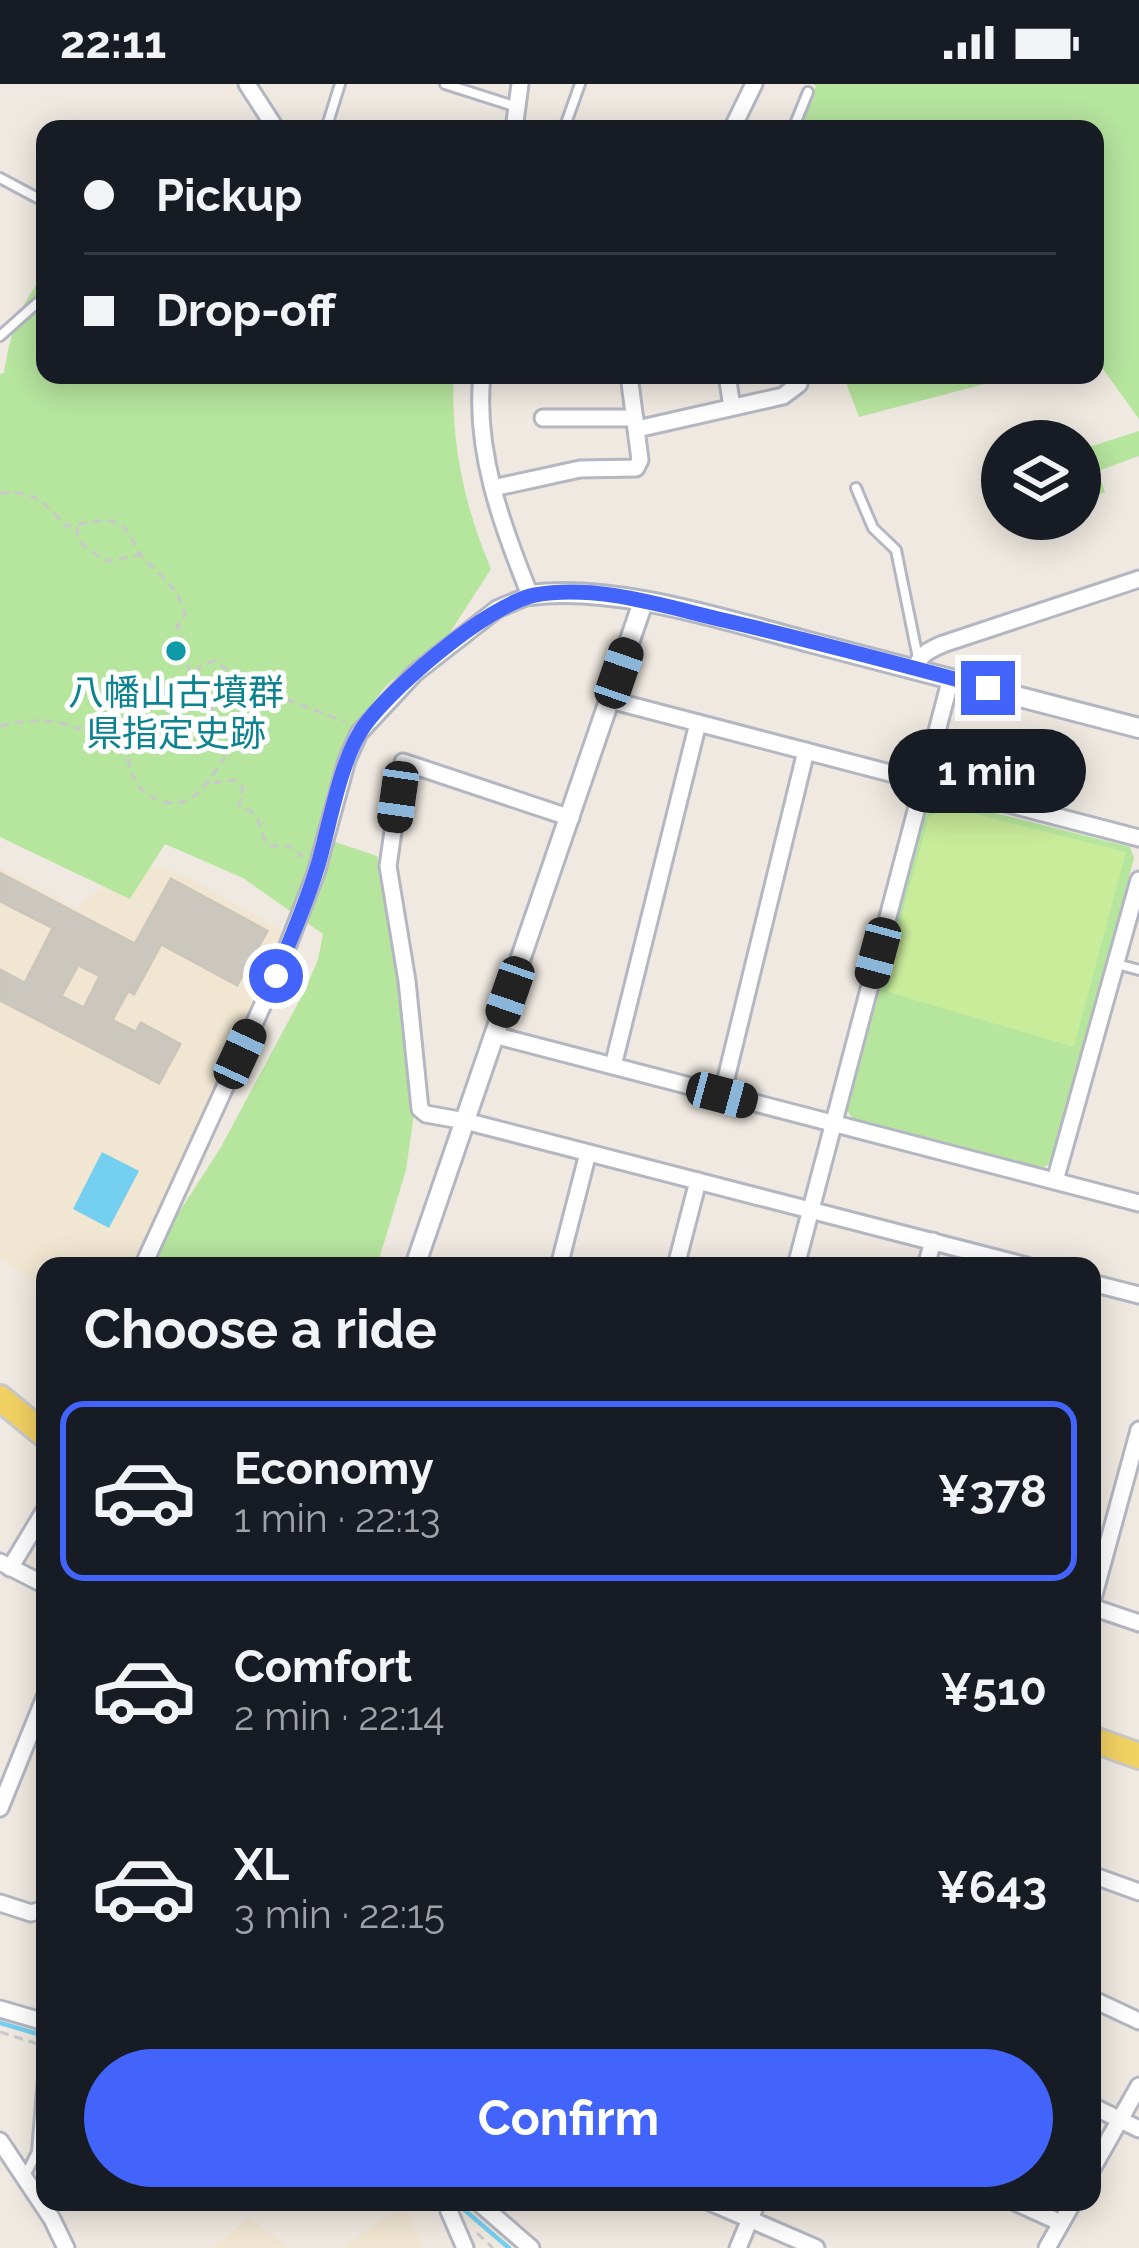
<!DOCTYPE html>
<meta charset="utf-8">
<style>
body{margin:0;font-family:Raleway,"Noto Sans JP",sans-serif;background:#20242c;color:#f1f3f6;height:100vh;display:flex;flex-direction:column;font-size:45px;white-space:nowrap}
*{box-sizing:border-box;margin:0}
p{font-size:39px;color:#9ea1a6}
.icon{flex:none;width:66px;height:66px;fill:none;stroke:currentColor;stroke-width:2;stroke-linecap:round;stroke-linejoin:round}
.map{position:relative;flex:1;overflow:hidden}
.panel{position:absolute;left:36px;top:1173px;width:1065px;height:954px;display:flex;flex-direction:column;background:#171b24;border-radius:24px;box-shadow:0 6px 30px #0003}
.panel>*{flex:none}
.top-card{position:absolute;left:36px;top:36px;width:1068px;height:264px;border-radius:24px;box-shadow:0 6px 30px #0003;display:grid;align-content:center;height:264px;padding:0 48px;background:#171b24}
.controls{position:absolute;left:981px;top:336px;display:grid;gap:24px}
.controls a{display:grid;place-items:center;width:120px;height:120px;border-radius:50%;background:#171b24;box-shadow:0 6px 30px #0003;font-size:60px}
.end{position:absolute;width:54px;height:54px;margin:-27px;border:15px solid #4264fb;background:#fff;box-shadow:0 0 0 6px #fff}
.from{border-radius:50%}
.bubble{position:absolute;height:84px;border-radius:42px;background:#171b24;box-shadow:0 6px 30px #0003;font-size:39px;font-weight:700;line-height:84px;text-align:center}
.car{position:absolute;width:36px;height:72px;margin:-36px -18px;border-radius:15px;box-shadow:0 0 9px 3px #0007;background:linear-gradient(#222 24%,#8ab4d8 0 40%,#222 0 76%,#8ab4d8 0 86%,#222 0)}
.top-card b{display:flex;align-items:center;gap:42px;height:114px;font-size:45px}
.top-card b+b{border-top:3px solid #363941}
.top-card i{width:30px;height:30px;background:#f1f3f6}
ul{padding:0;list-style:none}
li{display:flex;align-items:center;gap:36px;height:180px;margin:0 24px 18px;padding:0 24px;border:6px solid transparent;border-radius:24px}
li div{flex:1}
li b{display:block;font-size:45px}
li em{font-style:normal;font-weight:700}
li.selected{border-color:#4264fb}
li>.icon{width:108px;height:108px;stroke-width:1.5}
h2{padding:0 48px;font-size:54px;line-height:144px}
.button{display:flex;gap:24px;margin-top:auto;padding:24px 48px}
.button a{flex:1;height:138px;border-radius:72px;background:#4264fb;color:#fff;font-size:48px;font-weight:700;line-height:138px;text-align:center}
.status{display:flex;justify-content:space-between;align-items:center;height:84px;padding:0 60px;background:#171b24;direction:ltr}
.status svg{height:33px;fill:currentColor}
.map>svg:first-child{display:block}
.education{fill:#f0e6d1}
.green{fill:#b6e59e}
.pitch{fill:#c9ec9a}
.water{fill:#75cff0}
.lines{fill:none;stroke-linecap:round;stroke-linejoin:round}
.stream{stroke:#75cff0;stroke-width:4.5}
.building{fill:#cbc7bf;stroke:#cbc5ba;stroke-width:3;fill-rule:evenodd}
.service-casing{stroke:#b4b7c1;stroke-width:14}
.minor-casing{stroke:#b4b7c1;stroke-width:21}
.tertiary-casing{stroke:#b4b7c1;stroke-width:24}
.primary-casing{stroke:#c9c9c9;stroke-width:30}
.path{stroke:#c9c9c9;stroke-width:3;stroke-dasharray:9 6;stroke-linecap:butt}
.service{stroke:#fff;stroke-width:8}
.minor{stroke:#fff;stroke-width:15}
.tertiary{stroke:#fff;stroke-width:18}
.primary{stroke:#f2d163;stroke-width:24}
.route{stroke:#4264fb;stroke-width:15}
.culture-dot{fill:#0f9aa8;stroke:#fff;stroke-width:4.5}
.labels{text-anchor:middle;stroke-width:10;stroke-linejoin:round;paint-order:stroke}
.culture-label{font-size:36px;fill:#0d838f;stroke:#fff}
</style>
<div class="status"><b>22:11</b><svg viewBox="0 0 49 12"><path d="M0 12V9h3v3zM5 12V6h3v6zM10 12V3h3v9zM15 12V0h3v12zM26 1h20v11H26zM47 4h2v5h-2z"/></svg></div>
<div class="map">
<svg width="1139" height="2164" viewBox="0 0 1139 2164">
<rect width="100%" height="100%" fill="#efe9e1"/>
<g class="education">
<path d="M160,782L187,793L284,848L134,1182H45V1205L0,1175V784L77,825L100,805Z"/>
<path d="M405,2120L423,2164H341Z"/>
<path d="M249,2134L289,2164H211Z"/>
</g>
<g class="green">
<path d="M813,0H1139V335L1095,274V45H799L816,2Z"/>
<path d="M45,190V291H454C450,357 465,424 491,485L445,556L422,570L386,602L362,633L342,669L317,752L377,772L391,841L414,1002V1030L406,1086L377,1182H152L176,1133L221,1063L303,910L318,876L323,850L243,794L165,760L130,815L0,753V290L4,289C10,251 19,220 45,190Z"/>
<path d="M952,291H1019L859,333L845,296L954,294Z"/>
<path d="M1139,347V372L1098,387L1105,408L1080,418V366Z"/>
<path d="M936,714L1130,763L1134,774L1055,1078L1041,1084L853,1035L846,1025L926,720Z"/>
</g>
<path class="pitch" d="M947,723L1126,768L1074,963L888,908L903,827L929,733Z"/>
<path class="water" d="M102,1068L139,1087L109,1144L73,1125Z"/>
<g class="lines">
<g class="stream">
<path d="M0,1939L45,1952"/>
<path d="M461,2123L509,2164"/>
</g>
</g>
<path class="building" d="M0,789L135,860L171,795L267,847L237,901L161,860L134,910L128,907L112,936L136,948L141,939L180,960L159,999L0,916V886L25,899L53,844L0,817ZM78,881L100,892L84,924L61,912Z"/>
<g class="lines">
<defs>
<g id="service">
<path d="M445,0L517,23"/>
<path d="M326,45L340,0"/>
<path d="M564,45L580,0"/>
<path d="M793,45L808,8"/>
<path d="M0,94L45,118"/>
<path d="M0,252L45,212"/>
<path d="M856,404L873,444L896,466L918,574"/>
<path d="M1117,880L1139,886"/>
<path d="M25,2092L37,2068L45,1969"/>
</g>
<g id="minor">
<path d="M247,0L276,45"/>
<path d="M514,45L520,0"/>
<path d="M732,45L754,0"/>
<path d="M727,291L732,323"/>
<path d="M543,334H635"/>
<path d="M637,345L783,312L799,300"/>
<path d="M493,404L580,385L636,384L640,376L629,291"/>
<path d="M915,585C920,570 929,566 943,560L1139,495"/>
<path d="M610,616L1139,754"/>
<path d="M571,734L403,678L388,782L407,897L420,1025L426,1030L465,1037L1027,1182"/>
<path d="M494,951L1139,1119"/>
<path d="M613,982L698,639"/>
<path d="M722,1011L806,667"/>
<path d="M1055,1097L1139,796"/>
<path d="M143,1182L276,892L316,789L347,676L359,649L415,589L497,525L530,511C502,442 474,366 482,291"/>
<path d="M559,1182L588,1069"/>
<path d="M676,1182L698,1097"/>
<path d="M796,1182L951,594"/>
<path d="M926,1182L933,1157"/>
<path d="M1092,1199L1139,1211"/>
<path d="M0,1478L45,1501"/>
<path d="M10,1484L45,1426"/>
<path d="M1092,1518L1139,1346"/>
<path d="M1092,1523L1139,1539"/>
<path d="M0,1724L45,1613"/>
<path d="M1092,1791L1139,1808"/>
<path d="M0,1819L31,1829L45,1825"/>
<path d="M1092,1915L1139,1937"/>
<path d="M0,1925L45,1938"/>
<path d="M1092,2022L1139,2045"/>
<path d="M0,2057L52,2135L66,2164"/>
<path d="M1092,2085L1139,2002"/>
<path d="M451,2118L449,2127L465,2164"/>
<path d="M478,2118L531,2164"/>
<path d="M710,2118L816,2164"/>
<path d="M1015,2118L1061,2139"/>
<path d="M738,2164L757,2118"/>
<path d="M1047,2164L1073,2118"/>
</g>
<g id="tertiary">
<path d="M530,511C616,500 725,536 809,558C919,586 1029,615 1139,644"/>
<path d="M415,1182L643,518"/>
</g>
<g id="primary">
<path d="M0,1314L45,1351"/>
<path d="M1092,1655L1139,1672"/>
</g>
</defs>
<use href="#service" class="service-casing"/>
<use href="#minor" class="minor-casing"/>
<use href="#tertiary" class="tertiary-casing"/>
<use href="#primary" class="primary-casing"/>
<g class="path">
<path d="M0,409C36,406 43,418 66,442C81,441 101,434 115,438C132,444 133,465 145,476C162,492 180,507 185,531L177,542L188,583L194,594L147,602L116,630C127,642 124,660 128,676C133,694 136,705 154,714C195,735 212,689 232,662C229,649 224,645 217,633C209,619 205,607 194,594L201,581L215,577L225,584L246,590L270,604L280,613L344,637"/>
<path d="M77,443C76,462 94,469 108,477L139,471"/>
<path d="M0,642C22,636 57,633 77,645L114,630"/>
<path d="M213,699L236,696L243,704L239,722C267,731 254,745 270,762H289L303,773"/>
<path d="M0,1948L38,1960"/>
<path d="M477,2149L493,2164"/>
</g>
<use href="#service" class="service"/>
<use href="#minor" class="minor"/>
<use href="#tertiary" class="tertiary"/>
<use href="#primary" class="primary"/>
</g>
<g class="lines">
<path class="route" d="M276,892C290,855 307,818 318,781C330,740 338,687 359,650C382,610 490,519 535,511C597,500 663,522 723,536C812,557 900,580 988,604"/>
</g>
<circle class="culture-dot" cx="176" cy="567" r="12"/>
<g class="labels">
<g class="culture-label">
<text x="176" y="621">八幡山古墳群<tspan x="176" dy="41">県指定史跡</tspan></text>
</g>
</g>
</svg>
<div class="controls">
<a><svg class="icon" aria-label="layers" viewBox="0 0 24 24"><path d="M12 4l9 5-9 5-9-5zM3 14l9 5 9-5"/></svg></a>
</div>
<i class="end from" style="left:276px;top:892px"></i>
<i class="end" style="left:988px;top:604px"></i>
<div class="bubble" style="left:888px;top:645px;width:198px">1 min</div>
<i class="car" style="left:619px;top:589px;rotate:19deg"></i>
<i class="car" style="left:398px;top:713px;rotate:188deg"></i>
<i class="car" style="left:878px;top:869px;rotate:195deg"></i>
<i class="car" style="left:510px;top:908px;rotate:199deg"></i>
<i class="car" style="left:240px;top:970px;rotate:25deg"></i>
<i class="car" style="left:722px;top:1011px;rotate:105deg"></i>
<div class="top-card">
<b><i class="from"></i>Pickup</b>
<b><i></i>Drop-off</b>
</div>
<section class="panel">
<h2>Choose a ride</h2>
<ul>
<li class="selected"><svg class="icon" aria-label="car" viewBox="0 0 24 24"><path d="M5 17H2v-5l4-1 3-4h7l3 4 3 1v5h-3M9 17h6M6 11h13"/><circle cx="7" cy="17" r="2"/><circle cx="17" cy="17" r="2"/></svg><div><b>Economy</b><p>1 min · 22:13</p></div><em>¥378</em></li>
<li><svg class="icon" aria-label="car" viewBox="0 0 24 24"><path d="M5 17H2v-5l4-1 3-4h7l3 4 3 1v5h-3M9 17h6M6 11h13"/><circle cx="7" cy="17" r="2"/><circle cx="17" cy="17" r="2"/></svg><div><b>Comfort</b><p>2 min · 22:14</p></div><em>¥510</em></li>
<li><svg class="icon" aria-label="car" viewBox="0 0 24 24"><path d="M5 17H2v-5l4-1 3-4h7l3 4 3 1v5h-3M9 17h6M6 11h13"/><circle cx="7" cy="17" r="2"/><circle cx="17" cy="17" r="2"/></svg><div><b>XL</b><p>3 min · 22:15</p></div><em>¥643</em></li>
</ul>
<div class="button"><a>Confirm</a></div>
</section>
</div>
